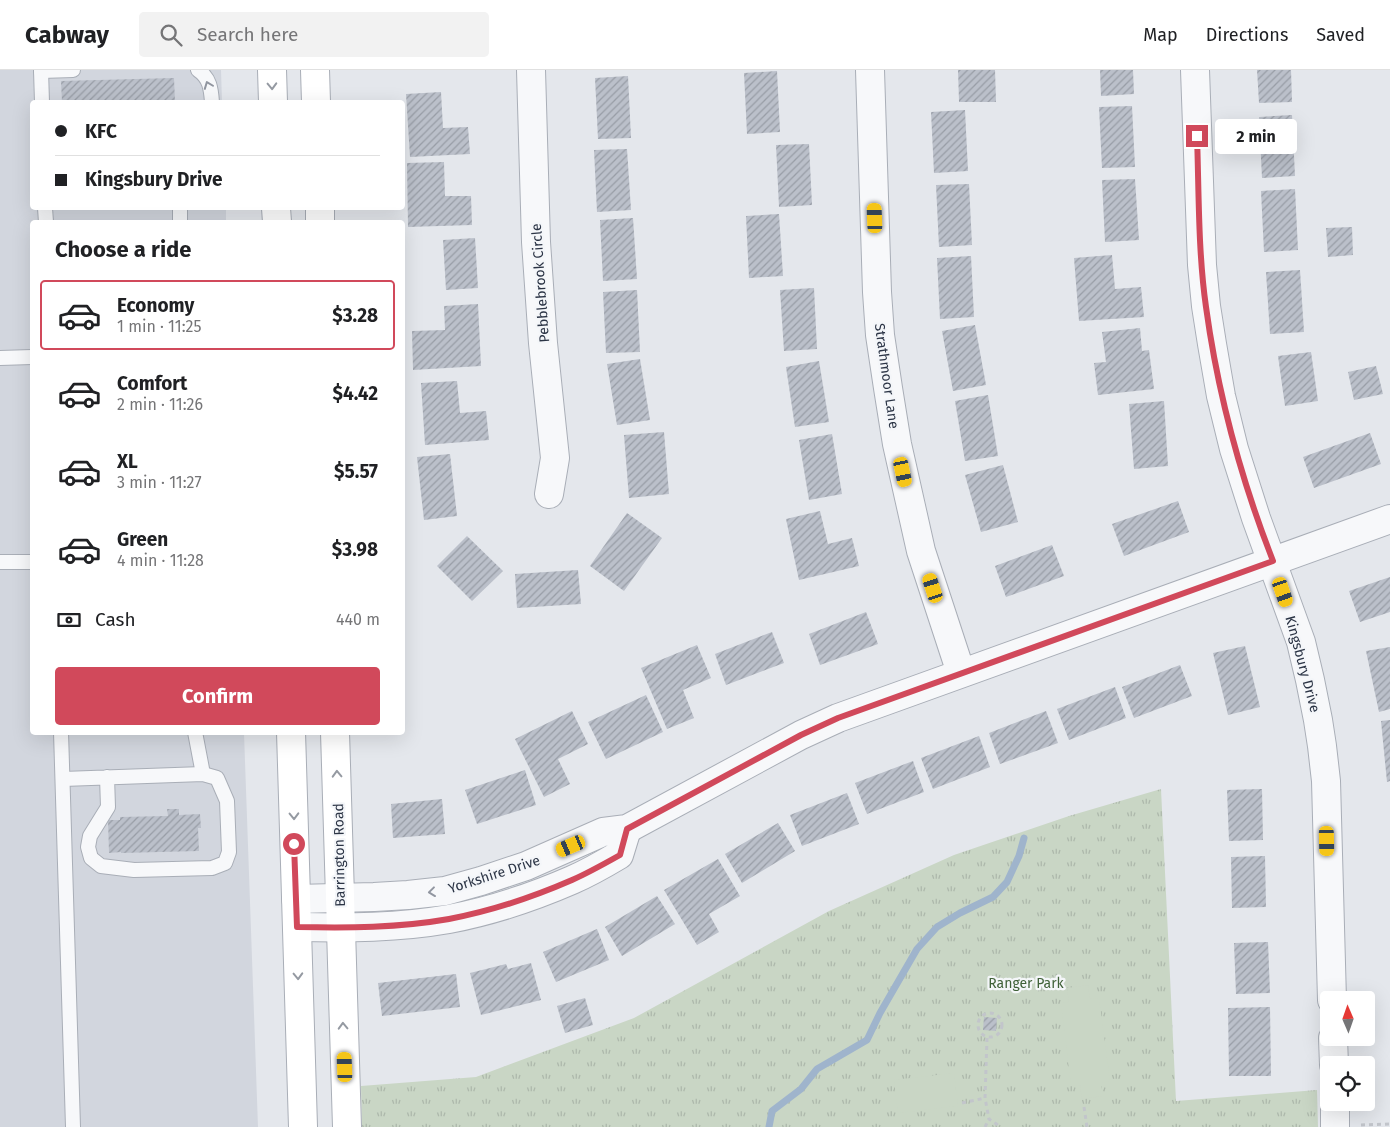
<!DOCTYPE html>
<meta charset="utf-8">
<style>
body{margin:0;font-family:"Fira Sans",sans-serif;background:#f2f2f2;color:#202124;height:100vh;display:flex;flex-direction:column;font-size:19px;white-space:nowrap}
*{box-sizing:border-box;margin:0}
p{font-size:16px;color:#757577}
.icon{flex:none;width:28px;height:28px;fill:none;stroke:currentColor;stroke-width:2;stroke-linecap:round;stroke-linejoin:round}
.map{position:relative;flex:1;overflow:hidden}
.details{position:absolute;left:30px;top:150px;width:375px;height:515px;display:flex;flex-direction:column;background:#fff;border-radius:5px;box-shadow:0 5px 20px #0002}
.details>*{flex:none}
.banner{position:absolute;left:30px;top:30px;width:375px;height:110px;border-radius:5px;box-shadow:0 5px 20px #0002;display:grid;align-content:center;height:110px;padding:0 25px;background:#fff}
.needle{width:32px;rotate:358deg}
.controls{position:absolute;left:1320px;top:921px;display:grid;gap:10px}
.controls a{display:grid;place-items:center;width:55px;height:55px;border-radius:5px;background:#fff;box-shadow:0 5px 20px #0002;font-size:25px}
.end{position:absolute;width:22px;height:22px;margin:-11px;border:6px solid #d1495b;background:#fff;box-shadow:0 0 0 2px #fff}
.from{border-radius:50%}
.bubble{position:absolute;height:35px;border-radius:5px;background:#fff;box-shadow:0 5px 20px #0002;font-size:16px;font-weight:700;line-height:35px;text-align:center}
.car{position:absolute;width:15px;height:30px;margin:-15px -8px;border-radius:6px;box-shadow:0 0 4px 1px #0007;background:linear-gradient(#f5c518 24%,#345 0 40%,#f5c518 0 76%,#345 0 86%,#f5c518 0)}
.banner b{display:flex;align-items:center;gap:18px;height:48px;font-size:19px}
.banner b+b{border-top:1px solid #e0e0e0}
.banner i{width:12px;height:12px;background:#202124}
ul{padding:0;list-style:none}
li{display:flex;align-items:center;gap:15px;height:70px;margin:0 10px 8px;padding:0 15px;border:2px solid transparent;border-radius:5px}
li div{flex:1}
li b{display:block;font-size:19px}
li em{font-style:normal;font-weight:700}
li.current{border-color:#d1495b}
li>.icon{width:45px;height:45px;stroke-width:1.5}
h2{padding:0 25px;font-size:22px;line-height:60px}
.pay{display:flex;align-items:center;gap:12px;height:55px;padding:0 25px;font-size:19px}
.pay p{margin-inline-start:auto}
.button{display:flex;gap:10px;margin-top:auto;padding:10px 25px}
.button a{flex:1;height:58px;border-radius:5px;background:#d1495b;color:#fff;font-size:20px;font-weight:700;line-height:58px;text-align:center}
header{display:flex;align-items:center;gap:30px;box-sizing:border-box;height:70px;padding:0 25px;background:#fff;border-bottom:1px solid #e0e0e0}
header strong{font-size:24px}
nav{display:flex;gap:28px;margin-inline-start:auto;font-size:18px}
.search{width:350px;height:45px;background:#f2f2f2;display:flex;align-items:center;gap:12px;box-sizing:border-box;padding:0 18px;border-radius:5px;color:#757577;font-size:19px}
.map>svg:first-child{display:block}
.built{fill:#d2d6de}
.park{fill:url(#park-tufts)}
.garden{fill:#c9d6c5}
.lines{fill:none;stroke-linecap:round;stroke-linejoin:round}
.stream{stroke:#9fb4cc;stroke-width:7}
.building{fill:url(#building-hatch)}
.lane-casing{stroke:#a9aeb7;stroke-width:16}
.street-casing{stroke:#a9aeb7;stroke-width:30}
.secondary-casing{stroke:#a9aeb7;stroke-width:30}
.path{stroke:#c2c5cb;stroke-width:3;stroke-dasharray:4 4;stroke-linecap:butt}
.lane{stroke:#f7f8fa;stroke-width:14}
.street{stroke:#f7f8fa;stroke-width:28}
.secondary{stroke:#fff;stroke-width:28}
.oneway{stroke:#9196a0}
.oneway2{stroke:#959aa2}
.route{stroke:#d1495b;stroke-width:6}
.labels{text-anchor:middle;stroke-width:4.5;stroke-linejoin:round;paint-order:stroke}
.street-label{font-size:14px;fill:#2b3445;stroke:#f4f6f9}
.park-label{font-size:14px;fill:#3f6138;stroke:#f4f6f9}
</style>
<header>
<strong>Cabway</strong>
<div class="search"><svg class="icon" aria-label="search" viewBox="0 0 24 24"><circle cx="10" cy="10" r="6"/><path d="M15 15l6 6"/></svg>Search here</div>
<nav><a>Map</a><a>Directions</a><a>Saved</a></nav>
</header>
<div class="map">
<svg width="1390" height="1057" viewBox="0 0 1390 1057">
<defs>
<pattern id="park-tufts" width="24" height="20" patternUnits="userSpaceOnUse" patternTransform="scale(1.25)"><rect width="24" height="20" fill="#c9d6c5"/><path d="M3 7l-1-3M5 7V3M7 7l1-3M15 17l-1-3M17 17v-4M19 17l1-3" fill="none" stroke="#adb8ab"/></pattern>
<pattern id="building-hatch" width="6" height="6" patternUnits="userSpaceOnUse" patternTransform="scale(1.25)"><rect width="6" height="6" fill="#bbc0ca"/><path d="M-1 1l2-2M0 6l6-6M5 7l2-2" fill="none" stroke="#989da6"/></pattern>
</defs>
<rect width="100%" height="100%" fill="#e4e7ec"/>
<path class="built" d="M0,0H221L222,32H32V138H226V152H32V662L244,663L258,1057H0Z"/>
<path class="park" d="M1161,719L1176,1031L1317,1020L1318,1057H362L361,1016L476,1007L634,948L829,841L954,785L1069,746Z"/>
<g class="garden">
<path d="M1088,915L1090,929L1099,928L1110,1011L1101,1013L1103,1026L1082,1029L1080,1015L1071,1016L1061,933L1069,932L1067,918Z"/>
<path d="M954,1003L958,1036L898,1043L894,1010Z"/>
</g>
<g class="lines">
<path class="stream" d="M769,1057L772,1041L801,1019L817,999L867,970L880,943L917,879L937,857L960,843L993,827L1007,812L1019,786L1024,768"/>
</g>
<g class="building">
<path d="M958,0H995L996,32H959Z"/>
<path d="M1100,0H1133L1134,24L1101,26Z"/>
<path d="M1257,0H1291L1292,32L1259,33Z"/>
<path d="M777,1L780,62L747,64L744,3Z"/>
<path d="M628,6L631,68L598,69L595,8Z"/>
<path d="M174,8L175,32H62L61,11Z"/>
<path d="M441,22L443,58L468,57L470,84L410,87L406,24Z"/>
<path d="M1132,36L1135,97L1102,98L1099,37Z"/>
<path d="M965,40L968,101L934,103L931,42Z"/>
<path d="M1292,45L1295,106L1262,108L1259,47Z"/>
<path d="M809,74L812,135L779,137L776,75Z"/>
<path d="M627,79L631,140L597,142L594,80Z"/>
<path d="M444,92L445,126H471L472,155L408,157L407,93Z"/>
<path d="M1135,109L1139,170L1105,172L1102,110Z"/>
<path d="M969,114L972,175L939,177L936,115Z"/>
<path d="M1295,119L1298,180L1264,182L1261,121Z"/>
<path d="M779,144L783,206L749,208L746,146Z"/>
<path d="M633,148L637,209L603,211L600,150Z"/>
<path d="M1352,157L1353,185L1328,187L1326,158Z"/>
<path d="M475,168L478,218L446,220L443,170Z"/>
<path d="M1112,185L1115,219L1141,217L1144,247L1079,251L1074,188Z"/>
<path d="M971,186L974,247L940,249L937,188Z"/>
<path d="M1300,200L1304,262L1270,264L1266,202Z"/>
<path d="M814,218L817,279L784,281L780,220Z"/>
<path d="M637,220L640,282L606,283L603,222Z"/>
<path d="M478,234L481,296L413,300L412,261L445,260L444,236Z"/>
<path d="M975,255L986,315L953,321L942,261Z"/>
<path d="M1140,258L1142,281L1149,280L1154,319L1098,325L1094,293L1106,292L1102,262Z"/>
<path d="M1311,282L1318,331L1285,336L1278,286Z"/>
<path d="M640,289L650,350L617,355L607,294Z"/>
<path d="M819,291L829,352L795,357L786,297Z"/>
<path d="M1376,296L1383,324L1354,330L1348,302Z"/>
<path d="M457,311L460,343L486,341L489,370L425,375L421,313Z"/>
<path d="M988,325L998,386L965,391L955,331Z"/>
<path d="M1164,331L1168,396L1134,399L1129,334Z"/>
<path d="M664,362L669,424L629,428L624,365Z"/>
<path d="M1370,363L1381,394L1314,418L1303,387Z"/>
<path d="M832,364L842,424L809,430L799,370Z"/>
<path d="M450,384L457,446L424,450L417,387Z"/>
<path d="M1003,395L1018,452L981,462L965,405Z"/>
<path d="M1178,431L1189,462L1124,486L1112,454Z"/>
<path d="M820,441L828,474L852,468L859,496L799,510L786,449Z"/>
<path d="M627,443L662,468L624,521L590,496Z"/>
<path d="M467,466L503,501L472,531L437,496Z"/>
<path d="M1052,475L1064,506L1006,527L995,496Z"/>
<path d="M578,500L581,534L517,538L515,504Z"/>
<path d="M1390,507V542L1360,552L1349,521Z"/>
<path d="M866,542L878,574L820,595L809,564Z"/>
<path d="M772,562L784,593L726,615L715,584Z"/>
<path d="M697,575L711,608L683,620L694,648L667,659L641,598Z"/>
<path d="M1245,576L1260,637L1228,645L1213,583Z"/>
<path d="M1390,577V639L1379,642L1366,581Z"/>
<path d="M1180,595L1192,626L1134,648L1122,617Z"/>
<path d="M1115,617L1126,648L1069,670L1057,639Z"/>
<path d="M646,625L663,662L606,689L588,652Z"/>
<path d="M572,641L588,674L558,689L570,714L544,727L515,669Z"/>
<path d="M1046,641L1058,673L1000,694L989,663Z"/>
<path d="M1390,650V711L1387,712L1381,651Z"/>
<path d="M979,666L990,697L933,719L921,688Z"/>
<path d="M913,691L924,722L867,744L855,713Z"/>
<path d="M525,700L536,735L477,754L465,720Z"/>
<path d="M1262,719L1263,770L1229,771L1227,720Z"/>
<path d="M847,723L859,754L802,776L790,745Z"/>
<path d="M442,729L445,764L393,768L391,734Z"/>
<path d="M167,739H179V745L200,744L201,758H198L199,781L121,783V782L109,783L108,750H120V747L168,746Z"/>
<path d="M778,753L795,781L742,813L725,784Z"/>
<path d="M1265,786L1266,837L1232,838L1231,787Z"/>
<path d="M718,789L740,826L709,844L719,862L697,875L664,820Z"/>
<path d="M657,826L675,854L622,886L605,857Z"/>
<path d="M597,859L609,890L556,912L543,882Z"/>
<path d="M1268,872L1270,923L1236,924L1234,873Z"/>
<path d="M531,893L541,930L481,945L470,903L506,894L508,899Z"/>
<path d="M456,904L460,937L382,946L378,913Z"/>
<path d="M585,928L593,955L565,963L557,936Z"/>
<path d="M1270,937L1271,1006H1229L1228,938Z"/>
<path d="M984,947L997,948L996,961L983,960Z"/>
</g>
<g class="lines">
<defs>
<g id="lane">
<path d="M41,0L42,32"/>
<path d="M198,0C210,8 211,19 212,32"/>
<path d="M41,1L73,0"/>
<path d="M45,138L46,152"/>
<path d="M180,138V152"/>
<path d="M0,288L32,287"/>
<path d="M0,492H32"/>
<path d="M61,662L73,1057"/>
<path d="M195,662L203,704"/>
<path d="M63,709L203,704L217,708L227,731L229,782L225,793L212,798L134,800L101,796L91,788L88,777L90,766L108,737L107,707"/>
</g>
<g id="street">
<path d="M531,0L536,172L543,273L555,388L549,424"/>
<path d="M870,0L877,222L880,265L888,318L897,374L921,481L961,603"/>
<path d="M1195,0L1202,195L1206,236L1212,274L1221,326L1234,379L1256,448L1301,572L1310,610L1318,650L1322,676L1326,711L1332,930"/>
<path d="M296,829L374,827L408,825L445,821L481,811L526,796L603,762L627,759L801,665L838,648L1390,449"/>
<path d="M297,857C348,858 398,858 449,849C491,841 533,827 572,810C588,803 604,794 619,785L627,759"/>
<path d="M1333,968L1334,995"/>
<path d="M1335,1032V1057"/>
</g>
<g id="secondary">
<path d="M272,0L273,32"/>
<path d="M315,0L316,32"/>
<path d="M276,138L277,152"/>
<path d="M320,138V152"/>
<path d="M291,662L303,1057"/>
<path d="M335,662L347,1057"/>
</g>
</defs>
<use href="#lane" class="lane-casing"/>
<use href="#street" class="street-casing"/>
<use href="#secondary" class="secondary-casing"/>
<g class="path">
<circle cx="990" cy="955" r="12"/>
<path d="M987,968L985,1028L989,1049L1001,1057"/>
<path d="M962,1033L985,1028"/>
<path d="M1084,1037L1087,1057"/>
<path d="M1361,1055L1390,1054"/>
<path d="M985,1057L989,1049"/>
</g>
<use href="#lane" class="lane"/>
<use href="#street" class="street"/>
<use href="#secondary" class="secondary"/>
</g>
<defs><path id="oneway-chevron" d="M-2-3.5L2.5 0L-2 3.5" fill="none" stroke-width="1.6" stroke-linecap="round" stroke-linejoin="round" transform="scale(1.25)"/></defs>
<g class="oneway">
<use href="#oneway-chevron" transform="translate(208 15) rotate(-111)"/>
<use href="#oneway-chevron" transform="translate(432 822) rotate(173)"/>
</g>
<g class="oneway2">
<use href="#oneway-chevron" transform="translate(272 16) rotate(88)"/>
<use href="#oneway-chevron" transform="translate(337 704) rotate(-92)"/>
<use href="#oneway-chevron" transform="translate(294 746) rotate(89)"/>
<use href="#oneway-chevron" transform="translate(298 906) rotate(88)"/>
<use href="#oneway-chevron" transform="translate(343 956) rotate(-92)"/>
</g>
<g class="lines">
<path class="route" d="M294,774L297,857C348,858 398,858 449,849C491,841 533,827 572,810C588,803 604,794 620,785L627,759L801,665L838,648L1273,491C1241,409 1218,325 1206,237C1198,181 1199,123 1197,66"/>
</g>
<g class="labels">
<g class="street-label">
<text transform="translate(540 213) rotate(-94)" y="5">Pebblebrook Circle</text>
<text transform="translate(887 306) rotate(82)" y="5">Strathmoor Lane</text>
<text transform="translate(1303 594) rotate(75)" y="5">Kingsbury Drive</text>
<text transform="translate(339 785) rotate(-91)" y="5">Barrington Road</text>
<text transform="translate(494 804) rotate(-18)" y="5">Yorkshire Drive</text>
</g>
<g class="park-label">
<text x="1026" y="918">Ranger Park</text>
</g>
</g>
</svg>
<div class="controls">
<a><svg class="needle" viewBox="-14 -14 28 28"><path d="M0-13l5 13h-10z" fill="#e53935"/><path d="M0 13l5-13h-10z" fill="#757577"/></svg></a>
<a><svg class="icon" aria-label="locate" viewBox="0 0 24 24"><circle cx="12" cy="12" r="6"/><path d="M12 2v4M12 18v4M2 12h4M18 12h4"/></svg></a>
</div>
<i class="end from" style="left:294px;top:774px"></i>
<i class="end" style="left:1197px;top:66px"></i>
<div class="bubble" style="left:1215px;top:49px;width:82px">2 min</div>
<i class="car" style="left:875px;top:148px;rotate:358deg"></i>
<i class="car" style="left:903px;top:402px;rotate:168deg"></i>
<i class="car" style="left:933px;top:518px;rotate:342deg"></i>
<i class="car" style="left:1283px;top:522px;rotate:161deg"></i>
<i class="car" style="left:1327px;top:771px;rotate:179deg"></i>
<i class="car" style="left:571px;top:776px;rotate:247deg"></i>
<i class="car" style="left:345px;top:997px;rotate:358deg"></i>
<div class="banner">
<b><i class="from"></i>KFC</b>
<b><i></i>Kingsbury Drive</b>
</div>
<section class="details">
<h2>Choose a ride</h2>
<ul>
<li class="current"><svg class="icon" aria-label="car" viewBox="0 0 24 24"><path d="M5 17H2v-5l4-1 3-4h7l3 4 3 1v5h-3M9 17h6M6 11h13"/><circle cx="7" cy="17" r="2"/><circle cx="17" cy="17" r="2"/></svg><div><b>Economy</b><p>1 min · 11:25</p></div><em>$3.28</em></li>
<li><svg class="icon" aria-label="car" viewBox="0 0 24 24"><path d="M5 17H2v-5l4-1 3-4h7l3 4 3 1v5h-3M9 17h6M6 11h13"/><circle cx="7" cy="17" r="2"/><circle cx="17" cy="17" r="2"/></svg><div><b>Comfort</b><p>2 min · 11:26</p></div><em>$4.42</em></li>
<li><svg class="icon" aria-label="car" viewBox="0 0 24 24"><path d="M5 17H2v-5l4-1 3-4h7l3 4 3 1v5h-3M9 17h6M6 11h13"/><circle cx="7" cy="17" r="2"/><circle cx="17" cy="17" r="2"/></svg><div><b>XL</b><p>3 min · 11:27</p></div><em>$5.57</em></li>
<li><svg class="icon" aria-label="car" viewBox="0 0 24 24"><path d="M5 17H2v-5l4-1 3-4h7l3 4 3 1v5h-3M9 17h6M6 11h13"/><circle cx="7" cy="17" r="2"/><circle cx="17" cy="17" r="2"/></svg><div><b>Green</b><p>4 min · 11:28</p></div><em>$3.98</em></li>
</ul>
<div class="pay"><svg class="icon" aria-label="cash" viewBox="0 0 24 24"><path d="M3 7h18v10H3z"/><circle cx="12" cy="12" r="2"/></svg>Cash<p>440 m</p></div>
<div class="button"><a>Confirm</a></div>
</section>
</div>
